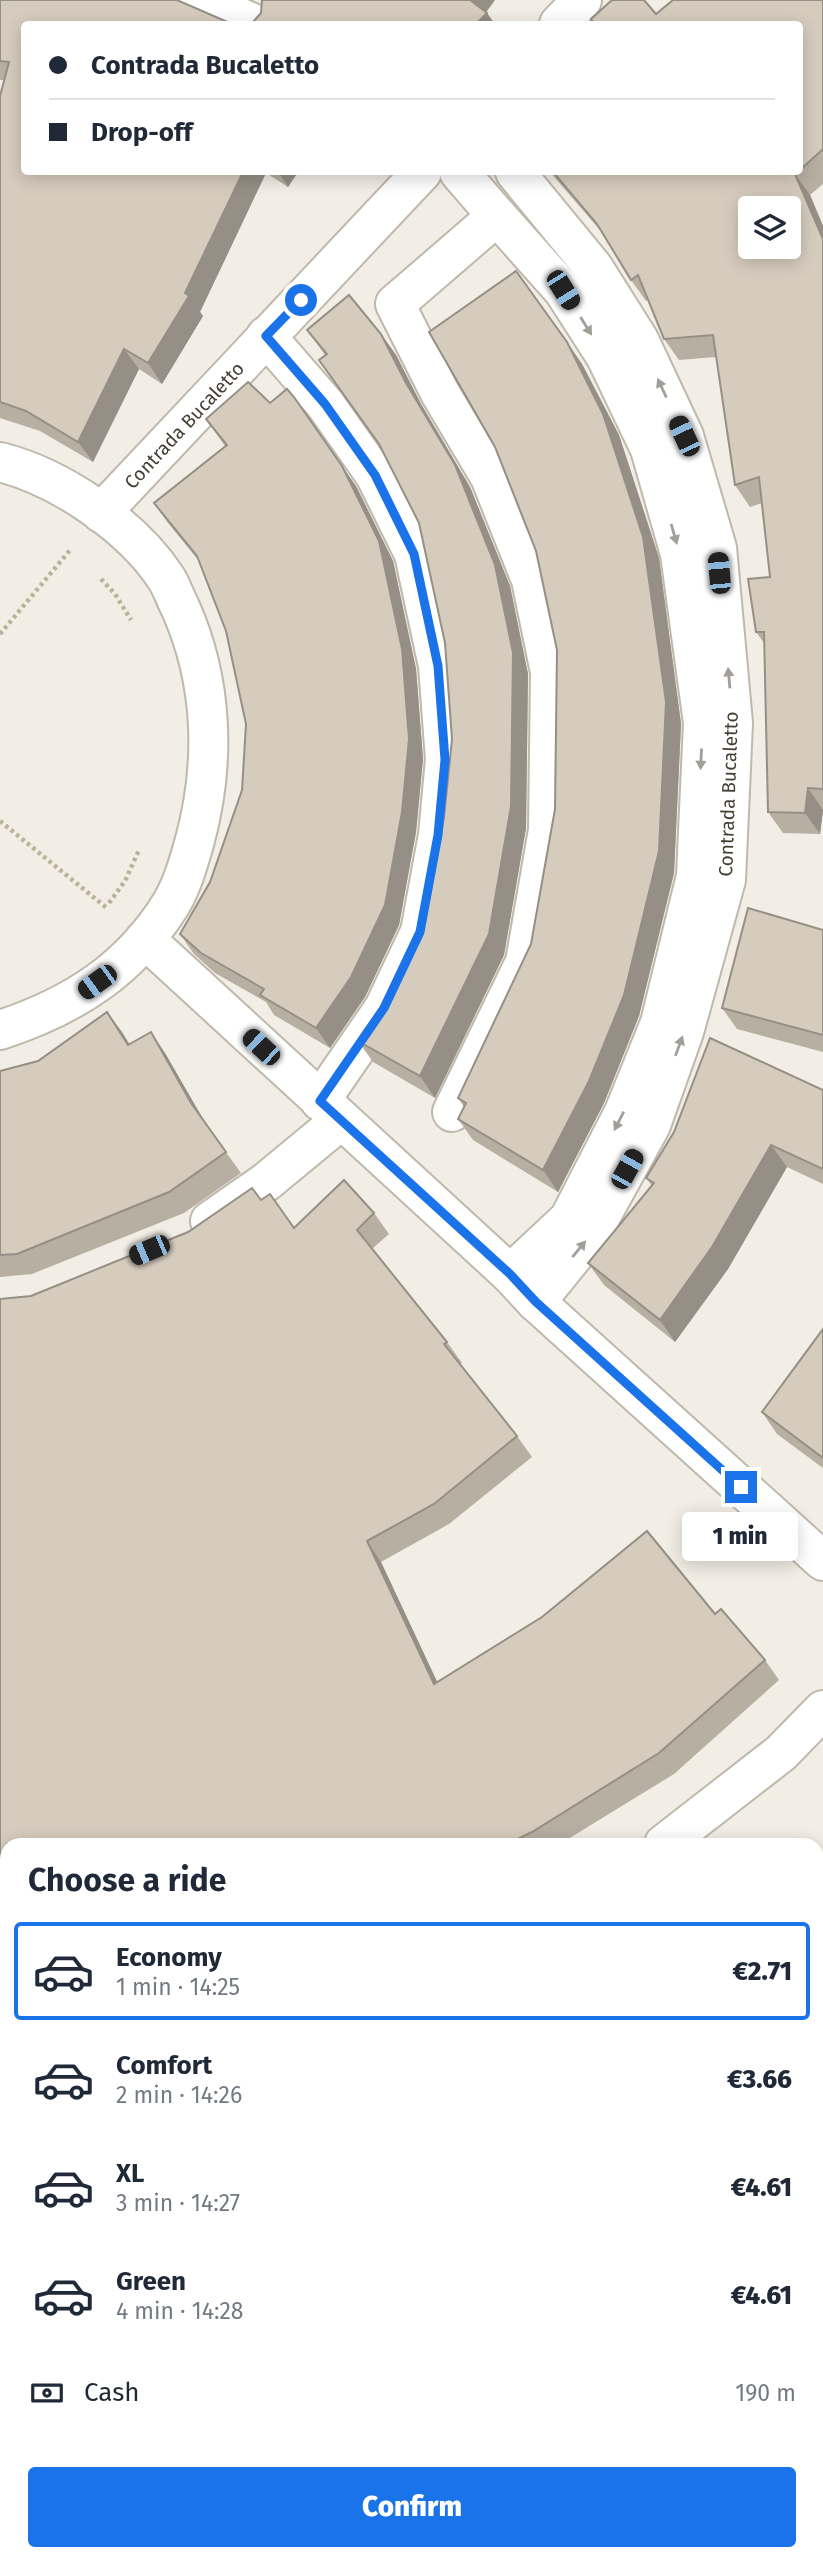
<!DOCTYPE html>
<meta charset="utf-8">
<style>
body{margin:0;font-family:"Fira Sans",sans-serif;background:#f2f2f3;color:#1f2937;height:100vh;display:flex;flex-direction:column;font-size:26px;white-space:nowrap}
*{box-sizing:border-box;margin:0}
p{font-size:23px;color:#747a83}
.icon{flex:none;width:38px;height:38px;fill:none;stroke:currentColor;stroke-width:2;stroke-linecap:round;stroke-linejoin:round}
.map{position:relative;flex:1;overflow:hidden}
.side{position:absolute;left:0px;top:1838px;width:824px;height:723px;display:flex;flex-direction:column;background:#fff;border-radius:21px 21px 0 0;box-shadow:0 4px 18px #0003}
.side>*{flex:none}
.guide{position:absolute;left:21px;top:21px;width:782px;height:154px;border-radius:7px;box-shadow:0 4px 18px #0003;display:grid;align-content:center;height:154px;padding:0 28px;background:#fff}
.tools{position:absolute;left:738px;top:196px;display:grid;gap:14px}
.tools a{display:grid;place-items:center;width:63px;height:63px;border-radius:7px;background:#fff;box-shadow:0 4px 18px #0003;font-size:35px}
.end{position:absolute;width:32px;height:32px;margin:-16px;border:9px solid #1a73e8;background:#fff;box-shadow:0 0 0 4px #fff}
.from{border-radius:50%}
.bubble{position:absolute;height:49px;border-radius:7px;background:#fff;box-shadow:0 4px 18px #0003;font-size:23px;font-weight:800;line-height:49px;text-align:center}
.car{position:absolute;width:21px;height:42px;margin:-21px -10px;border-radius:9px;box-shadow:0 0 5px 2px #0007;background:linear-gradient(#222 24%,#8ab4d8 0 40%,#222 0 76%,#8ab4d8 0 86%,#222 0)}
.guide b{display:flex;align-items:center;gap:24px;height:66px;font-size:26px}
.guide b+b{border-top:2px solid #e0e1e3}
.guide i{width:18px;height:18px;background:#1f2937}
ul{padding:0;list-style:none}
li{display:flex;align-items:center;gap:21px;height:98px;margin:0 14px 10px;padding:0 14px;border:4px solid transparent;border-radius:7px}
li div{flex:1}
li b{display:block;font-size:26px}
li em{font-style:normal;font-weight:800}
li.current{border-color:#1a73e8}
li>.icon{width:63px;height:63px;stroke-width:1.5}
h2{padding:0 28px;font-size:32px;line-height:84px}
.pay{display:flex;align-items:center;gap:18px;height:77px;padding:0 28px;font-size:26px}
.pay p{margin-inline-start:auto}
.button{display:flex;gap:14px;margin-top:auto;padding:14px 28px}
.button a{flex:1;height:80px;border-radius:7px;background:#1a73e8;color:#fff;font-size:28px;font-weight:800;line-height:80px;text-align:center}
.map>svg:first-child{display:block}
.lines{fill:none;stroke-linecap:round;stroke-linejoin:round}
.minor-casing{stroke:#c0b8ab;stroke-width:42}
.path{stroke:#beb19a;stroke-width:4.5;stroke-dasharray:3.5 3.5;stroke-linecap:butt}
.minor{stroke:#fff;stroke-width:38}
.wall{fill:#b8afa3}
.shaded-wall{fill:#968f85}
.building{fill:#d6ccbe;stroke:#968f85;stroke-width:2;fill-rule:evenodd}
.oneway{fill:#a29e9a}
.route{stroke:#1a73e8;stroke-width:9}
.labels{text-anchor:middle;stroke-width:7;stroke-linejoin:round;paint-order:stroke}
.street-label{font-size:19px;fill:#443e35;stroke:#fff}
</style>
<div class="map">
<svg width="823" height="2559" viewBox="0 0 823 2559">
<rect width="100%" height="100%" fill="#f2eee5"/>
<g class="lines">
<defs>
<g id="minor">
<path d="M199,0L255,24"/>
<path d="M559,24L582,0"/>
<path d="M515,172L593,267L639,340L684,436L717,548L733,723L726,880L684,1032L651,1125L591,1234L536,1302"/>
<path d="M497,216L563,290L606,357L650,449L680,554L703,723L696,876L660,1023L624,1112L569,1219L510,1274"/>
<path d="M266,336L325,404L375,475L414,554L438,666L445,759L438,835L420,932L384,1008L320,1101"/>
<path d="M0,462C60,477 132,526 166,578C172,587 175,598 180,607C213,680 216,762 195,840C189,861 183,884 171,904C130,970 73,1006 0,1030"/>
<path d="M101,513L422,172"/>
<path d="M145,939L510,1274L536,1302L823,1561"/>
<path d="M452,1112L525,962L548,830L550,672L531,580L490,477L440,393L395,304L497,216L459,172"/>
<path d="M210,1221L266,1182L341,1120"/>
<path d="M664,1844L781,1753L823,1710"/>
<path d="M0,2086H7"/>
</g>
</defs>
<use href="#minor" class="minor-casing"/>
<g class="path">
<path d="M101,579L115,594L131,620"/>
<path d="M0,634L71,549"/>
<path d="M0,821L108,909"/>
<path d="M109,903L125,881L139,850"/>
</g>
<use href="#minor" class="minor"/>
</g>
<g class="wall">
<path d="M0,0L24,172H298L288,187L266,173L200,312L203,316L162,384L139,369L93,462L40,431L0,418V96L4,80H0Z"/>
<path d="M823,0V184L810,195L823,226V810L820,834L783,833L768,812L764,643L756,632L770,577L762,503L750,507L735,485L716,357L679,360L664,339L648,300L646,301L631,280L605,236L550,172H800V24L656,14Z"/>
<path d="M307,330L381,334L396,355L421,404L470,487L510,586L528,674L526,828L504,955L435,1098L373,1062L358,1041L389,996L426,914L444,817L452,739L445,643L419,523L380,445L325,355Z"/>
<path d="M582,364L619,435L659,558L681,724L674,873L639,1016L604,1103L558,1192L473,1140L458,1119L464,1107L458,1098L531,944L555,809Z"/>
<path d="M206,419L356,486L393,561L416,669L423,759L416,832L399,925L365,997L330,1048L274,1015L266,1002L215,973L194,954L180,934L210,882L242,790L246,724L226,631L199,561L168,523L154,503L225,446Z"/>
<path d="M823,930V1052L737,1029L722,1008Z"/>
<path d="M107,1012L129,1045L165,1053L204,1122L241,1173L184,1213L32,1274L0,1277V1071L38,1061Z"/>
<path d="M823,1090V1184L787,1167L728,1269L675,1342L604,1285L588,1263L652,1186L646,1178Z"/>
<path d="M261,1200L294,1228L374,1213L389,1234L372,1249L447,1342L462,1363L460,1364L517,1436L532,1457L449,1524L381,1562L437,1682L715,1614L765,1660L779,1680L674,1774L560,1844H7V2025H0V1299L31,1296L188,1232Z"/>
<path d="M823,1329V1468L777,1434L762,1412Z"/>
<path d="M7,2147V2538L0,2528Z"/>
<path d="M817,2334L823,2342V2351L817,2355Z"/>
</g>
<g class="shaded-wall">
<path d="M469,0H495L482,18Z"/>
<path d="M487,13L495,24H476Z"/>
<path d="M243,172H265L266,173L200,312L203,316L162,384L148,363L185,293Z"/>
<path d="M278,172H298L288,187Z"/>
<path d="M795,174L810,195L823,226V239Z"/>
<path d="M381,334L396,355L421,404L470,487L510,586L528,674L526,828L504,955L435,1098L420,1076L495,565Z"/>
<path d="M567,342L582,364L619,435L659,558L681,724L674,873L639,1016L604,1103L558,1192L543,1170L589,1081Z"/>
<path d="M124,349L139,369L93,462L78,442Z"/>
<path d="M342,466L356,486L393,561L416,669L423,759L416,832L399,925L365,997L330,1048L316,1028Z"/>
<path d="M808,788L823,810L820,834L805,813Z"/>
<path d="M107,1012L122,1032L143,1066L128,1045Z"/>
<path d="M151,1032L165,1053L206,1124L191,1103Z"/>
<path d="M771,1145L787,1167L728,1269L675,1342L660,1320Z"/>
<path d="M367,1541L381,1562L448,1705L434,1684Z"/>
</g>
<g class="building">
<path d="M0,0H177L232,24H237H24V172H243L185,293L189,296L148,363L124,349L78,442L26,411L0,402V96L9,62L0,61Z"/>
<path d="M262,0H470L487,13L476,24H245L253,22L261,13Z"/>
<path d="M612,0H644L656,14L673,0H823V149L800,170V24H591L593,22L591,19Z"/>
<path d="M553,172H798L795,174L823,239V789L808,788L805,813L768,812L764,632H756L748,579L770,577L759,477L735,485L713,335L664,339L638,275L631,280L597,224ZM751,208H789V247H751Z"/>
<path d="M516,271L567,342L603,414L643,537L666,702L659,851L624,995L589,1081L543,1170L458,1119L466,1103L458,1098L531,944L555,809L557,650L536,551L495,447L429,332Z"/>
<path d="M349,295L381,334L406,383L455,465L495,565L513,653L511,806L489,934L420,1076L358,1041L389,996L426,914L444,817L452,739L445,643L419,523L379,444L319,360L327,354L307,330Z"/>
<path d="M248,382L270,403L287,389L294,397L342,466L379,541L402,649L409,739L402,812L385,905L351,977L316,1028L260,995L264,989L201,953L180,934L210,882L242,790L246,724L226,631L197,556L154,503L227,445L206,419Z"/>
<path d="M748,908L823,930V1035L722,1008Z"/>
<path d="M107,1012L128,1045L151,1032L191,1103L226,1152L169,1192L17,1254L0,1255V1071L38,1061Z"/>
<path d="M710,1038L823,1090V1169L771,1145L712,1247L660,1320L588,1263L654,1183L646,1178L674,1132Z"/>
<path d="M344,1180L374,1213L357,1230L447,1342L444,1344L517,1436L434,1504L367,1541L434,1684L542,1617L647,1531L715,1614L721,1609L765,1660L659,1753L532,1832L507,1844H7V2003H0V1299L31,1296L188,1232L252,1188L261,1200L270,1194L294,1228Z"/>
<path d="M823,1329V1458L762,1412Z"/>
<path d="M7,2147V2528H0V2148Z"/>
</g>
<defs><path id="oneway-solid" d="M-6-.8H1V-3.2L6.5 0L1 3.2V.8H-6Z" transform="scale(1.75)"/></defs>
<g class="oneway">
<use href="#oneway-solid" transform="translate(586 326) rotate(58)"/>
<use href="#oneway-solid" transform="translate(662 388) rotate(-115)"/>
<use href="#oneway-solid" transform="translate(674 534) rotate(74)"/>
<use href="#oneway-solid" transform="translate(729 678) rotate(-95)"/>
<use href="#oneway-solid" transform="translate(701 759) rotate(93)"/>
<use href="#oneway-solid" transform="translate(679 1046) rotate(-70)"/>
<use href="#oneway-solid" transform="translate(619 1121) rotate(117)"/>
<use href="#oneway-solid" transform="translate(579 1249) rotate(-51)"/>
</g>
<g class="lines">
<path class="route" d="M301,300L266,336L325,404L375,475L414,554L438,666L445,760L438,835L420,932L384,1008L320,1101L510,1274L536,1302L741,1487"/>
</g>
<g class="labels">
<g class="street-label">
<text transform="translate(184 425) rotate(-47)" y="7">Contrada Bucaletto</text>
<text transform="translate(728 794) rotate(-88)" y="7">Contrada Bucaletto</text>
</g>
</g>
</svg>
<div class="tools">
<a><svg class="icon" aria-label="layers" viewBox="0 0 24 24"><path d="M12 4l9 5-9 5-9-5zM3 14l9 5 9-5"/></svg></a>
</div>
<i class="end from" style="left:301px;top:300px"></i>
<i class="end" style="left:741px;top:1487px"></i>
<div class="bubble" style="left:682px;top:1512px;width:116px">1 min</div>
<i class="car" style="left:563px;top:290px;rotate:148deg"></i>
<i class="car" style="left:684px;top:436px;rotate:335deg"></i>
<i class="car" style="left:719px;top:573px;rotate:355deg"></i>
<i class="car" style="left:97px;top:982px;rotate:234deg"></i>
<i class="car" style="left:261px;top:1047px;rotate:313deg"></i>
<i class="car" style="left:627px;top:1169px;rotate:29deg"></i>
<i class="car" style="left:149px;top:1250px;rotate:247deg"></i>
<div class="guide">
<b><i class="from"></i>Contrada Bucaletto</b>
<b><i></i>Drop-off</b>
</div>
<section class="side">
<h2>Choose a ride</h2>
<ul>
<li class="current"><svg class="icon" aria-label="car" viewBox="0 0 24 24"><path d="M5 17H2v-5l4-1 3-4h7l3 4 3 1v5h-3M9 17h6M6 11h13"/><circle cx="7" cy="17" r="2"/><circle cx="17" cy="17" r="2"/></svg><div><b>Economy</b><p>1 min · 14:25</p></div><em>€2.71</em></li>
<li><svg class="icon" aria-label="car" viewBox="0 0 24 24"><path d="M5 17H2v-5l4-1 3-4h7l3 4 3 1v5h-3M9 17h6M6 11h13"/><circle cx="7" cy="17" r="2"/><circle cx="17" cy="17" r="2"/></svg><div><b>Comfort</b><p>2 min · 14:26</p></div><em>€3.66</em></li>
<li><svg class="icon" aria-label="car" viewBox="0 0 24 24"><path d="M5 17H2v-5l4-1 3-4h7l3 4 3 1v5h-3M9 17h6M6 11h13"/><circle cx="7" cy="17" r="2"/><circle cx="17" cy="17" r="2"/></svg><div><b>XL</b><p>3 min · 14:27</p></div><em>€4.61</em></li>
<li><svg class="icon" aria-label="car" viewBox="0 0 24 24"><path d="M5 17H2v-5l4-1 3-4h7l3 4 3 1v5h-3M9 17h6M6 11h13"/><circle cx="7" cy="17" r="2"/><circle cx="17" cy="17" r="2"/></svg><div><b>Green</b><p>4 min · 14:28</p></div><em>€4.61</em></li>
</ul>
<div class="pay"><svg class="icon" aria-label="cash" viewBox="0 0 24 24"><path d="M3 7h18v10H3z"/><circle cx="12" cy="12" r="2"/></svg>Cash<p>190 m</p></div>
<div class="button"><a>Confirm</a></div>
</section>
</div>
